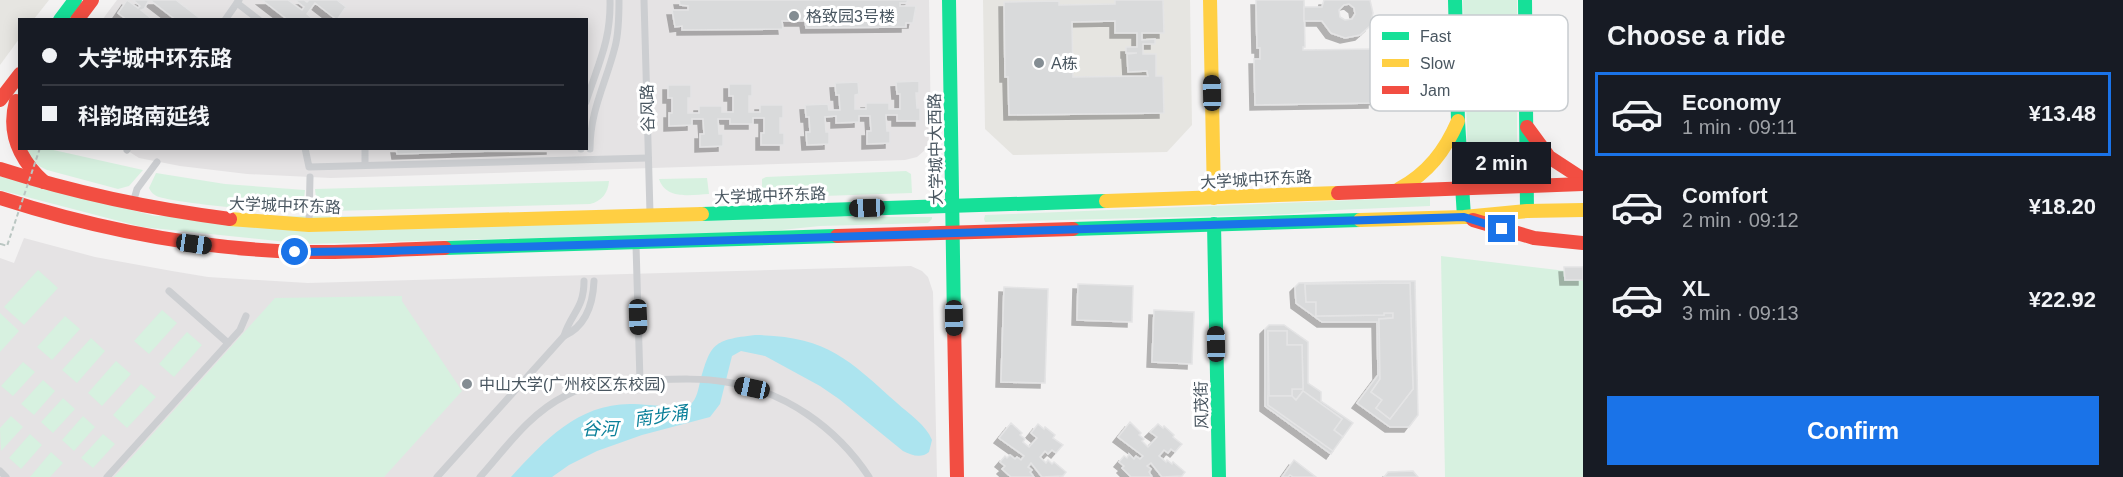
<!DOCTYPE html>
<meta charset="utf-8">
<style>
body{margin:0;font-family:Helvetica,"Noto Sans SC",sans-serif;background:#242831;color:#f1f3f6;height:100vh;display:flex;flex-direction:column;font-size:22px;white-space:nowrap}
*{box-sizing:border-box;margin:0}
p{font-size:20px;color:#9ea1a6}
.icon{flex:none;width:33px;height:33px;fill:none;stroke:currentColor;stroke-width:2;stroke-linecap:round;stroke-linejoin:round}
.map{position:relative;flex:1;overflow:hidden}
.drawer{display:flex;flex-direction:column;background:#171b24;width:540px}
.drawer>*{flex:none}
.top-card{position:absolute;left:18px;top:18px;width:570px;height:132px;border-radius:0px;box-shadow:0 3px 15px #0003;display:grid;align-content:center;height:132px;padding:0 24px;background:#171b24}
.end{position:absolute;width:27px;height:27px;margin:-14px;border:8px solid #1a73e8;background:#fff;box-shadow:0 0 0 3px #fff}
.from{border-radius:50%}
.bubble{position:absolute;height:42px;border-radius:0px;background:#171b24;box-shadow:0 3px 15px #0003;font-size:20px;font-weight:700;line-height:42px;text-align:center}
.car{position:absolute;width:18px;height:36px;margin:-18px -9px;border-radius:8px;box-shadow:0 0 4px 2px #0007;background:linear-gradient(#222 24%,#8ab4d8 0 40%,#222 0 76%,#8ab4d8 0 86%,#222 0)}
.top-card b{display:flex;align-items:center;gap:21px;height:57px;font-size:22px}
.top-card b+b{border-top:2px solid #363941}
.top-card i{width:15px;height:15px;background:#f1f3f6}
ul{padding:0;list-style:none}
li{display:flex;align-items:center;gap:18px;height:84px;margin:0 12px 9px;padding:0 12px;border:3px solid transparent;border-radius:0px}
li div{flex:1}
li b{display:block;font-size:22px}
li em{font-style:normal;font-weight:700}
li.active{border-color:#1a73e8}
li>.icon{width:54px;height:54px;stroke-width:1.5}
h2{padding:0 24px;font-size:27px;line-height:72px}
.cta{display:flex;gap:12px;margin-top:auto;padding:12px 24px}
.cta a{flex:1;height:69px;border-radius:0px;background:#1a73e8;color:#fff;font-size:24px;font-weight:700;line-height:69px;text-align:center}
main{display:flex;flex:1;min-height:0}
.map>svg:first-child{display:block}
.commercial{fill:#e6e5e1}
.education{fill:#e5e3e4}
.green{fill:#d7f1e0}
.water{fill:#ace4ef}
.building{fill:#d9dadb;stroke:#e4e4e5;stroke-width:1.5;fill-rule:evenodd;filter:url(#shadow)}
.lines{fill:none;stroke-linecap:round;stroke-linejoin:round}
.path{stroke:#bac6c2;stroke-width:2;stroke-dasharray:4.5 3;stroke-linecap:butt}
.lane{stroke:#ccced1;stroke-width:7}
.fast{stroke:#16e098;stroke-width:14}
.slow{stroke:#ffcf43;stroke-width:14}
.jam{stroke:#f24e42;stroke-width:14}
.path-bridge{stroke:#bac6c2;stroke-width:2;stroke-dasharray:4.5 3;stroke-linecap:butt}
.route{stroke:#1a73e8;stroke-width:8}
.poi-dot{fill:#848d93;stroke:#fff;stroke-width:2}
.labels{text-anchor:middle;stroke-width:6;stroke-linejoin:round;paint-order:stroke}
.poi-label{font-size:16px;fill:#495660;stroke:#fff;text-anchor:start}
.street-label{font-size:16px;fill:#495660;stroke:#fff}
.water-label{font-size:18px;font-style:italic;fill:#0b809a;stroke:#fff}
.key{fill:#fff;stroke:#c8cccf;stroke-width:1.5}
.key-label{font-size:16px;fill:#495660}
</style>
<main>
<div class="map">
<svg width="1583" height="477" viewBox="0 0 1583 477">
<defs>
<filter id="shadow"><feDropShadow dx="-5" dy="5" stdDeviation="0" flood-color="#0004"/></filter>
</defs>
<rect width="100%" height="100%" fill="#f3f2f2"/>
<g class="commercial">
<path d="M0,0H49L34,19L20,20L19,39L0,65Z"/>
<path d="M983,0H1190L1192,125L1167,152L1013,155L985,129Z"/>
</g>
<g class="education">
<path d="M117,0H929L931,136L925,150L917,157L905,160L331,178L247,174L180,166L139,158L125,149L586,148V20H102Z"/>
<path d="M24,238L95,257L172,271L208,277L308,283L911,266L922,271L928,277L933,292L937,477H0V258L14,263Z"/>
</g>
<g class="green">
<path d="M1463,0H1517V164C1507,176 1493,177 1478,174L1468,163Z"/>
<path d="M23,149H49L143,170L129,186L118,189L47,170L39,166Z"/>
<path d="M906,171L911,174L912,193L793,197L762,192V179L766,177Z"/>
<path d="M156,173L225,184L305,190L304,198L297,207C282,215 179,203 159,197C153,195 151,192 149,188Z"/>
<path d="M0,176L155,216L932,217V219L928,223L820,226L761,232L306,244L142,227L0,190Z"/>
<path d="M707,178L709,194C691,195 666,200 659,179Z"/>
<path d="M609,181C608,193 602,201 590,204L334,211C320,211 316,202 315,189Z"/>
<path d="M1430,197V206L1337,210L1289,214L985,222L984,219L985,215Z"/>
<path d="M1441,256L1583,273V477H1445Z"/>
<path d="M38,270L58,288L24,325L4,307Z"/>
<path d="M402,296V301L462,391L384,477H114L275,298Z"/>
<path d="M162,310L177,323L149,354L134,341Z"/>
<path d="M0,313L19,331L0,352Z"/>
<path d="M65,316L80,329L52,360L37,347Z"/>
<path d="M187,332L202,345L174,377L159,364Z"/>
<path d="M91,338L105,351L77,383L62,370Z"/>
<path d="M116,361L131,374L102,406L88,393Z"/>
<path d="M23,362L35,372L13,396L1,386Z"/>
<path d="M43,380L55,391L34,415L21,404Z"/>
<path d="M141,384L156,397L127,428L113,415Z"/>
<path d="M63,398L75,409L53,433L41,422Z"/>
<path d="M11,416L23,427L1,451L0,428Z"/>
<path d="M83,416L95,427L74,451L62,440Z"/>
<path d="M30,434L42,445L21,469L9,458Z"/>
<path d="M103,434L115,444L93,468L81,458Z"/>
<path d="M51,452L63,463L50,477H30Z"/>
</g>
<path class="water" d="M755,335C826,336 847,358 897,403C909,414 926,425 932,440L929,452C921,459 911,455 903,451L839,399L820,386L765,356L741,351L732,356L720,404L710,417L642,435L597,451L569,465L552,477H511C544,441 578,404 630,404C647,404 675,409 691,404C697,398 698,390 700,382C711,343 713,340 755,335Z"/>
<g class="building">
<path d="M127,0L138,8L140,6L133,0H149L144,9L141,10L153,20H127L118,13Z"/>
<path d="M150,0H176L202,20H176Z"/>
<path d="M262,0H288L302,10L304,7L295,0H304L307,2L309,0H337L346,7L337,20L315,3L307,14L314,20H288Z"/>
<path d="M679,0H909L906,3H900V6H916L913,23H906V27L806,28L805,21H782L783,29L682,30V26L675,27L672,10H688V6L680,5Z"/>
<path d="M1115,0H1163L1164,33H1142V40L1155,39V44H1143V54H1156V76H1163L1164,113L1009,115L1008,77H1005L1004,2L1059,1V5L1115,4ZM1115,21V33H1137V47H1126V53H1137L1127,54L1128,72L1147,71L1148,76L1073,77L1072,22Z"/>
<path d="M1256,0H1304L1305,47H1303V50L1375,49V54L1391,56L1392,98L1381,101L1380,98L1373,100V103L1255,105L1254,59H1260V48H1257Z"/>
<path d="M1324,0H1370L1373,13L1370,26L1360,35L1345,38L1331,33L1322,21H1304V7H1322ZM1349,4L1354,8L1355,14L1352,19L1345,20L1340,17L1339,10L1344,5Z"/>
<path d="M919,81V93H916L917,108H920V121H897V115H886L887,131H890V143L867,144V131H871L870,116H859V122L836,123V116L825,117L826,132H829V144L807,145L806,132H810L809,117H806L805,105L828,104L829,110H840L839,95H836L835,83L858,82L859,94L855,95V109H866V103H889V109H900V94H897L896,82Z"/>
<path d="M729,84H752V96H749V112H760V105H783V118H780V133H784V145H761V133H764V118H753V124H730V119H718L719,134H723V146L700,147V134H704L703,119H692V125L669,126V113H672V98H668V85H691V98H688V113H699V106H722V112H733V96H729Z"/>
<path d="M396,148H551V149L397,154Z"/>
<path d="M1564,267H1583V280H1565Z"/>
<path d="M1380,281H1415L1418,415L1409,427H1390L1357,403L1378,375L1377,322H1322L1296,303L1295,287L1299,283ZM1410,283L1413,389L1390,419L1376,408L1382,400L1371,392L1380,379L1379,319L1393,318V313H1384V315L1316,316V302H1306L1305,284Z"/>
<path d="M1410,283L1413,389L1390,419L1376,408L1382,400L1371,392L1380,379L1379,319L1393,318V313H1384V315L1316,316V302H1306L1305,284Z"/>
<path d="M1078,284L1133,286L1132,322L1077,320Z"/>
<path d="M1004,287L1048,289L1045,383L1001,382Z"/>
<path d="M1154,310L1194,312L1192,364L1152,362Z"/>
<path d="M1269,325H1284L1308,342V383L1321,392V401L1353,423L1343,437L1334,430L1342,419L1303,391L1296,400L1292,397V389H1303L1302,345H1287V331H1268V405L1333,451L1331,454L1265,406V329Z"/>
<path d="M1268,331H1287V345H1302L1303,389H1292V396H1269Z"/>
<path d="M1303,391L1342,419L1334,430L1343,437L1333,451L1268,405V396H1292L1296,400Z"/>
<path d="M1130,422L1141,433L1139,435L1144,439L1142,441L1148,447L1157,437L1150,432L1158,424L1163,428L1164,426L1174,435L1173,437L1182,444L1175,452L1171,449L1168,453L1164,450L1159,456L1166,462L1167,460L1172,464L1173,462L1185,472L1182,476L1162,477L1151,463L1147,466L1151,469L1149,472L1152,477H1131L1122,468L1124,466L1119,462L1124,456L1127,458L1129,454L1134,459L1136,456L1140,459L1143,456L1118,437Z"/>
<path d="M1011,423L1022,433L1020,435L1025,439L1023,442L1029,447L1037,438L1031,433L1038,424L1044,429L1045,427L1055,435L1053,438L1063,445L1056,453L1052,450L1048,454L1045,451L1040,457L1046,463L1048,460L1052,464L1054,462L1066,472L1063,476L1042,477L1031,463L1028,467L1032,470L1030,472L1034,477H1011L1002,469L1005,466L1000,462L1005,456L1007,458L1010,455L1015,459L1017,457L1021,460L1024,456L999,438Z"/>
<path d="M1294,460L1316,477H1293L1290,475L1288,477H1282Z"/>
<path d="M1413,471L1418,477H1384L1388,472Z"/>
</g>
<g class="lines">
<path class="path" d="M0,244H1"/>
<g class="lane">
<path d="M644,0L650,213"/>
<path d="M237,3L259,20"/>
<path d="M225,20L239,0"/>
<path d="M586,102C598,64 611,41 610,0"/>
<path d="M305,148L309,167L648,158"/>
<path d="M365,148V165"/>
<path d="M581,148V149"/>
<path d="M590,149C590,110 606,83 615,47C619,32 619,16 619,0"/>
<path d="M127,150L128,148"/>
<path d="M133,203L137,189L157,162"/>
<path d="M309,222L310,177"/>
<path d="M636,245L640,381"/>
<path d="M169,291L228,343"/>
<path d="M564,336C571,313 584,309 584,281"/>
<path d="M0,471L6,477"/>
<path d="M107,477L240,330L246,316"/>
<path d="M437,477L564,336C586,326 593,304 594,281"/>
<path d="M480,477C505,449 530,413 565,396C593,381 622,381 653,380C677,379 702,378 726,382C785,391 837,428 869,477"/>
</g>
<g class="fast">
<path d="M949,0L954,321"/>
<path d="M1455,0L1458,121L1464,217"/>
<path d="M1525,0L1527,211"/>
<path d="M60,20L75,0"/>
<path d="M702,214L1106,201"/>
<path d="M1214,224L1219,477"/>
<path d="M1073,229L1360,220"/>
<path d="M445,248L837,236"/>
</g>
<g class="slow">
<path d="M1210,0L1214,198"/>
<path d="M1399,189C1428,173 1445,151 1458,121"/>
<path d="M1106,201L1338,193"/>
<path d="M230,219L309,225L702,214"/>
<path d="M1360,220L1464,217L1527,211L1583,210"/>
</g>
<g class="jam">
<path d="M77,20L92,0"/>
<path d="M0,100L20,74"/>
<path d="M16,101C7,134 20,160 44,182"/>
<path d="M1527,127L1549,157L1583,179"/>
<path d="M0,169C75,193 151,209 230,219"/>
<path d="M1338,193L1583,184"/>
<path d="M0,198C99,230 203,250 308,252C353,253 399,249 445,248"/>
<path d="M1473,220L1534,238L1583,243"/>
<path d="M837,236L1073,229"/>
<path d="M954,321L957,477"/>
</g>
<path class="path-bridge" d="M1,244L7,246L40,148"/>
</g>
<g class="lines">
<path class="route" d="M295,252L387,251L1464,217L1502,229"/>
</g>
<g class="poi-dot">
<circle cx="794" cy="16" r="6"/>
<circle cx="1039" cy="63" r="6"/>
<circle cx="467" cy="384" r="6"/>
</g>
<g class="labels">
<g class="poi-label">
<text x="806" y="22">格致园3号楼</text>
<text x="1051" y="69">A栋</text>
<text x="479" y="390">中山大学(广州校区东校园)</text>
</g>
<g class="street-label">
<text transform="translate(647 108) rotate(-91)" y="6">谷风路</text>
<text transform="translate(935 149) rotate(-91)" y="6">大学城中大西路</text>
<text transform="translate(1256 179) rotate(-3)" y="6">大学城中环东路</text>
<text transform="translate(770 195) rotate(-2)" y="6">大学城中环东路</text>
<text transform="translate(285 205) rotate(2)" y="6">大学城中环东路</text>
<text transform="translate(1201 405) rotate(-91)" y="6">风茂街</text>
</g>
<g class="water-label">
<text transform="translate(661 416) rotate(-8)" y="6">南步涌</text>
<text x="600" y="435">谷河</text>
</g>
</g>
<rect x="1370" y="15" width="198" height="96" rx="9" class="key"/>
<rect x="1382" y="32" width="27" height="8" fill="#16e098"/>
<rect x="1382" y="59" width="27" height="8" fill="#ffcf43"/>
<rect x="1382" y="86" width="27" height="8" fill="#f24e42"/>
<g class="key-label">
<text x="1420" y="42">Fast</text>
<text x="1420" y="69">Slow</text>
<text x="1420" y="96">Jam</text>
</g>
</svg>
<i class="end from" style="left:295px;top:252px"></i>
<i class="end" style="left:1502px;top:229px"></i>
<div class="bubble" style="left:1452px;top:142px;width:99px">2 min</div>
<i class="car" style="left:1212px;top:93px;rotate:359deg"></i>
<i class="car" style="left:867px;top:208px;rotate:268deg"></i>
<i class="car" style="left:194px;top:244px;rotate:98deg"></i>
<i class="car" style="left:638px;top:317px;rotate:178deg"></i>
<i class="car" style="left:954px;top:318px;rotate:179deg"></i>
<i class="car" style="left:1216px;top:344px;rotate:359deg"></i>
<i class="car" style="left:752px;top:388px;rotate:282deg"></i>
<div class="top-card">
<b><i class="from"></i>大学城中环东路</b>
<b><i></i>科韵路南延线</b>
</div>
</div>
<section class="drawer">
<h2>Choose a ride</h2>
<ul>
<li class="active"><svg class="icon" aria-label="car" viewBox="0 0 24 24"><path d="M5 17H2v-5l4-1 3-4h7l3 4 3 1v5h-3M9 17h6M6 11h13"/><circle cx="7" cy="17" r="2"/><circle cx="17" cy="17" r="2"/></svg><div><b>Economy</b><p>1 min · 09:11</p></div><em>¥13.48</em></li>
<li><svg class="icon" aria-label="car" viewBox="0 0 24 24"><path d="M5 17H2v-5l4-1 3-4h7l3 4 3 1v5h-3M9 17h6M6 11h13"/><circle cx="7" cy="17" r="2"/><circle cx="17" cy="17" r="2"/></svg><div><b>Comfort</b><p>2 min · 09:12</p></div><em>¥18.20</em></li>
<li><svg class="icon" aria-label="car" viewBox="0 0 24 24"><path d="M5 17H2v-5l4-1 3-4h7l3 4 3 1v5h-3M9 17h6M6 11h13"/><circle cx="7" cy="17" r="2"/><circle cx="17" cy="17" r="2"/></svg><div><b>XL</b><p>3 min · 09:13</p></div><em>¥22.92</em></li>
</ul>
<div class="cta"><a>Confirm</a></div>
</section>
</main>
